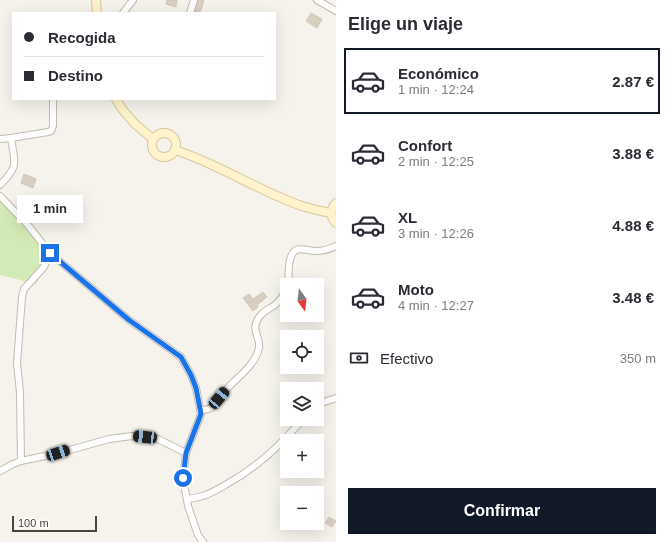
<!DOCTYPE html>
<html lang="es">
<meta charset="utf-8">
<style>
body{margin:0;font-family:Arial,sans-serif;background:#f2f2f3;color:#2b2b33;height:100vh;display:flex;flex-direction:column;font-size:15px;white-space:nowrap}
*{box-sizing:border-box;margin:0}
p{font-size:13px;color:#7c7c81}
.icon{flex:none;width:22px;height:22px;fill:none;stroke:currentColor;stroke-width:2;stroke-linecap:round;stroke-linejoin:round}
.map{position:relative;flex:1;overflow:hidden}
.sheet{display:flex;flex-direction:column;background:#fff;width:332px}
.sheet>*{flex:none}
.top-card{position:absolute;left:12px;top:12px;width:264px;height:88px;border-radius:0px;box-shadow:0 4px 16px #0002;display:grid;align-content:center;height:88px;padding:0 12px;background:#fff}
.needle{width:26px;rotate:165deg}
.fabs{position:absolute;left:280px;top:278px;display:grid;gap:8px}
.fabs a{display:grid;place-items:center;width:44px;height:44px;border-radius:0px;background:#fff;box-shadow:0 4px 16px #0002;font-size:20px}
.scale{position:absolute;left:12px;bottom:10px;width:85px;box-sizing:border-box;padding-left:4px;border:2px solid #4b4439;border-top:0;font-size:11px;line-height:14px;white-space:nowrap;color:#4b4439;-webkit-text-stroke:3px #fff;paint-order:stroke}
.end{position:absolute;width:18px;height:18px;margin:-9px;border:5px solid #1a73e8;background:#fff;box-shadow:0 0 0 2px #fff}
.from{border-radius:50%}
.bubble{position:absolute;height:28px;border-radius:0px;background:#fff;box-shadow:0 4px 16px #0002;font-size:13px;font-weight:700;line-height:28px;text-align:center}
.car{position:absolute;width:12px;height:24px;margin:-12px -6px;border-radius:5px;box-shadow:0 0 3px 1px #0007;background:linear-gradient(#222 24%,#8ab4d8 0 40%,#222 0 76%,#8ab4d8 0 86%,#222 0)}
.top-card b{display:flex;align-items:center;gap:14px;height:38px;font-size:15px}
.top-card b+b{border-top:1px solid #e1e1e2}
.top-card i{width:10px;height:10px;background:#2b2b33}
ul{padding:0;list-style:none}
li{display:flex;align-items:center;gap:12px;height:66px;margin:0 8px 6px;padding:0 4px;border:2px solid transparent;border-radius:0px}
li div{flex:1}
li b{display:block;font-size:15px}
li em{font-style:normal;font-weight:700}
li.on{border-color:#111827}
li>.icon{width:36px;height:36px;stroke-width:1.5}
h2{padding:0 12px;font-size:18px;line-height:48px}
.pay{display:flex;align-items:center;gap:10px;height:44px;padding:0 12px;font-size:15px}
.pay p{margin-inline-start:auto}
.button{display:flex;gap:8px;margin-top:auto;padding:8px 12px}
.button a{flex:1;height:46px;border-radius:0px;background:#111827;color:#fff;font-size:16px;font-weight:700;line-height:46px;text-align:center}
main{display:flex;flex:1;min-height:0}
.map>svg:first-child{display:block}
.green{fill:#d2eab5}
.building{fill:#d8cfc1;stroke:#d3c7b4}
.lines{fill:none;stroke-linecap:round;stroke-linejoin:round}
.street-casing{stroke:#c2bbae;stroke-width:8}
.secondary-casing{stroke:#d6c79b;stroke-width:10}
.street{stroke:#fff;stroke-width:6}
.secondary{stroke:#fff3cd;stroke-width:8}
.route{stroke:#1a73e8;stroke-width:5}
</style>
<main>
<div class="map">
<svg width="336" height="542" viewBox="0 0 336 542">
<rect width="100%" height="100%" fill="#f6f3ec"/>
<path class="green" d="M0,196L50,253L36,284L0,275Z"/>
<g class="building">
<path d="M167,0H177L176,7L166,4Z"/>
<path d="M198,0H204L200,13H195Z"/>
<path d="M311,13L322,19L317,28L306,21Z"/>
<path d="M24,174L36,179L33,188L21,183Z"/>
<path d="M48,198L54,201L49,211L40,207L43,201L46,202Z"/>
<path d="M263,292L267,297L257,305L258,307L253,311L243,298L249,294L253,299Z"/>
<path d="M329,517L336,521L332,527L325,523Z"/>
</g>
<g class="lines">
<defs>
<g id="street">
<path d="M317,0L336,11"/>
<path d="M123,13L133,0"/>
<path d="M190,13L194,0"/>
<path d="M0,139L11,138"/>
<path d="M0,185C19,166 15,164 11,138L48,132L51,131L53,126V99"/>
<path d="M0,196L27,224L50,253L129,320L181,357L191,375L196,388L201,414L186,453L183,478L188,506L198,535L203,542"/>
<path d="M288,285C289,277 288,268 290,260C294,244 303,250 315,251C322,251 330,249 336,246"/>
<path d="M317,406L321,403L336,398"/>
<path d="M200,410C204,410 209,410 212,407C217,404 221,395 226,390C237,377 255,366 259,348C261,336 249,330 260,316C264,311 270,308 275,305C281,300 284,295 287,287"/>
<path d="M21,461L20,393L17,363L22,297L24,289L44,267L50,253"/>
<path d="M0,471L13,464L21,461L59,453L109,439L132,436L158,439L186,453"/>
<path d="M187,499C203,498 213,492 227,484C258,466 279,447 303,419"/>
</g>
<g id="secondary">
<path d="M96,0L97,13"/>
<path d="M116,99L122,109L135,124L153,139"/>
<circle cx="164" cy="145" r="12"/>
<path d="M175,150C219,164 258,191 302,206C311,209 321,211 331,213"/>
<path d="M336,203C330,209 330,217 336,223"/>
</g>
</defs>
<use href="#street" class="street-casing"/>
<use href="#secondary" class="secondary-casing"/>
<use href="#street" class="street"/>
<use href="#secondary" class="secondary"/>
</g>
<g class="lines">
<path class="route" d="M50,253L129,320L181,357L191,375L196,388L201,414L186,453L183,478"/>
</g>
</svg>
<div class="fabs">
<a><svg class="needle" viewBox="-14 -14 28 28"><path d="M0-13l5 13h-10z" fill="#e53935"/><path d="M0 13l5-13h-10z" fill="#7c7c81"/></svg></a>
<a><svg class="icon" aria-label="locate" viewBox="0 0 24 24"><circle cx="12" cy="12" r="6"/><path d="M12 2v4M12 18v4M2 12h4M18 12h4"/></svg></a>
<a><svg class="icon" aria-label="layers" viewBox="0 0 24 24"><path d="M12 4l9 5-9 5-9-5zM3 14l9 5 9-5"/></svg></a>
<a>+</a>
<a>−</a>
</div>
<div class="scale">100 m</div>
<i class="end from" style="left:183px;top:478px"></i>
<i class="end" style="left:50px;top:253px"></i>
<div class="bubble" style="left:17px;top:195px;width:66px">1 min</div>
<i class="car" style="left:219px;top:398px;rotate:40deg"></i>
<i class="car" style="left:145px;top:437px;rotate:276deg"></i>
<i class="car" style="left:58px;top:453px;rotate:72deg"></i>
<div class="top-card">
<b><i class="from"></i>Recogida</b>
<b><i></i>Destino</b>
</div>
</div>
<section class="sheet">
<h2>Elige un viaje</h2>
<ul>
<li class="on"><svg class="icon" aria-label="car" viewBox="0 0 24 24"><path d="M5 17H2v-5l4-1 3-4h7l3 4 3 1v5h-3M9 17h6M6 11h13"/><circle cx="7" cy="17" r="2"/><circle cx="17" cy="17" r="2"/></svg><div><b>Económico</b><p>1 min · 12:24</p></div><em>2.87 €</em></li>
<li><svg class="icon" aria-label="car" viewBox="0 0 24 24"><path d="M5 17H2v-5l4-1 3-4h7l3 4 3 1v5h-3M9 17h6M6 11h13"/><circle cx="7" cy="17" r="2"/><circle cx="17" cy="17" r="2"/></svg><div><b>Confort</b><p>2 min · 12:25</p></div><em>3.88 €</em></li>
<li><svg class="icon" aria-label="car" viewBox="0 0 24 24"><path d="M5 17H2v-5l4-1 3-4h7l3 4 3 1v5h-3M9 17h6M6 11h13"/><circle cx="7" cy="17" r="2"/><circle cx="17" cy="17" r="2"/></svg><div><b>XL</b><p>3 min · 12:26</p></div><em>4.88 €</em></li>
<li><svg class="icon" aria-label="car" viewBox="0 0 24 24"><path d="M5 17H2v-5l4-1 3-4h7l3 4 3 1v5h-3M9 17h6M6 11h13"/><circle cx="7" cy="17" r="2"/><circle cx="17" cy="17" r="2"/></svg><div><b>Moto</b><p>4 min · 12:27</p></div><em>3.48 €</em></li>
</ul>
<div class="pay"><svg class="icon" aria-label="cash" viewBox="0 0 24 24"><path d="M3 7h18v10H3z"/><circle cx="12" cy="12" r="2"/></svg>Efectivo<p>350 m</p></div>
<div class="button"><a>Confirmar</a></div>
</section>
</main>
